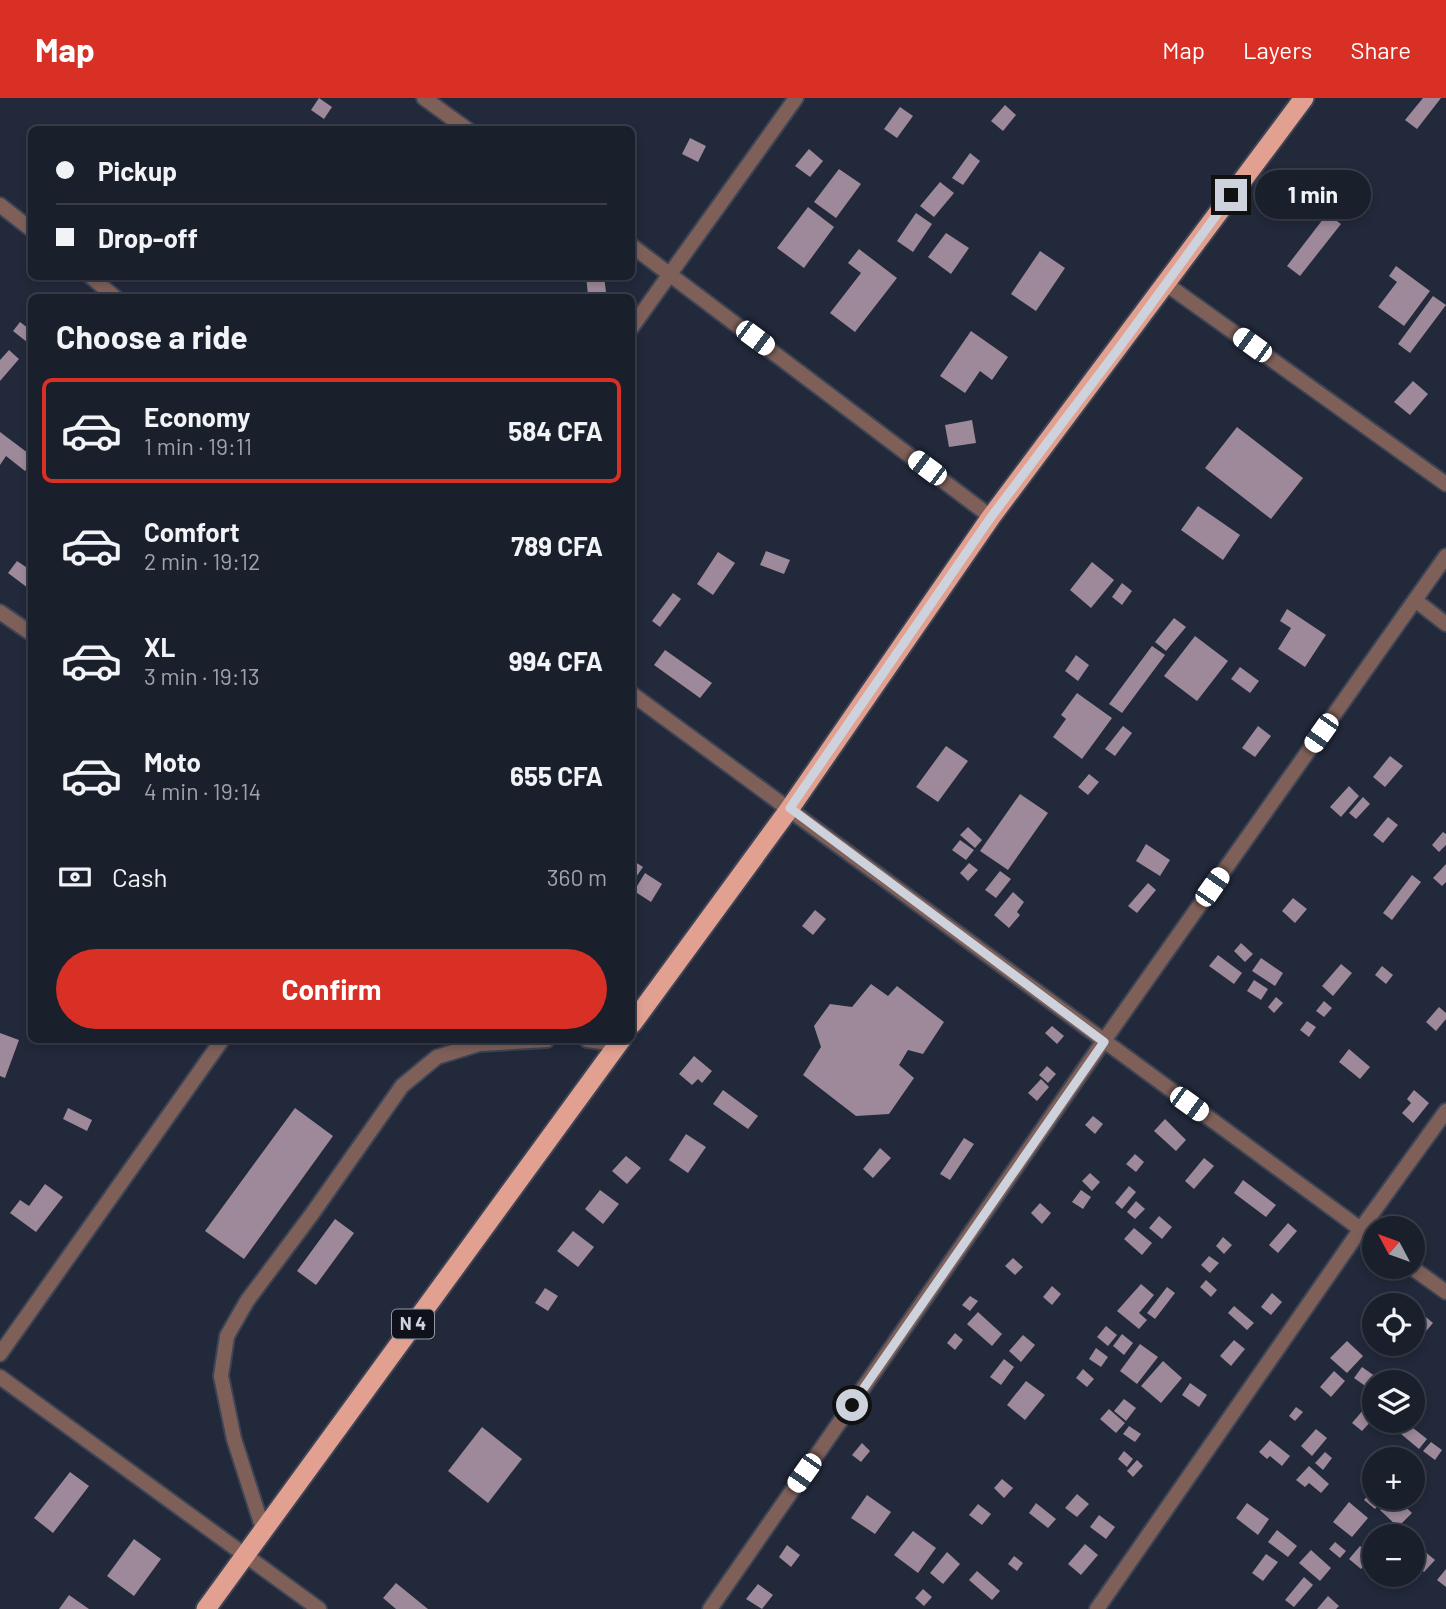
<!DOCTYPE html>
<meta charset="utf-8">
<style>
body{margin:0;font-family:Barlow,sans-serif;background:#232734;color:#f1f3f6;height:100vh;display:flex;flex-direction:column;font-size:26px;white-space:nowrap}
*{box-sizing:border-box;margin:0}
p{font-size:23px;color:#9fa2a9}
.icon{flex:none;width:38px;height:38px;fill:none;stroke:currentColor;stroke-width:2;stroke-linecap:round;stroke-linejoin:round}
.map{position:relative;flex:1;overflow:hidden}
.drawer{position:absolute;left:28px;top:196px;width:607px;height:749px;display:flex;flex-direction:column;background:#1a1f2c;border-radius:10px;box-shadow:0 4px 10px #0003,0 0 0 2px #383d48}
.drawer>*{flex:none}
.hud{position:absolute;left:28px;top:28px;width:607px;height:154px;border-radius:10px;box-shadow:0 4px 10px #0003,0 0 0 2px #383d48;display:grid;align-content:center;height:154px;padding:0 28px;background:#1a1f2c}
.needle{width:46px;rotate:311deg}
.tools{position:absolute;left:1362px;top:1118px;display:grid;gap:14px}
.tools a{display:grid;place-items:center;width:63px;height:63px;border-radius:50%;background:#1a1f2c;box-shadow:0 4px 10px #0003,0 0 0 2px #383d48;font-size:35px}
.end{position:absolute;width:32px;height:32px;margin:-16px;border:9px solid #cdd2dd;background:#111;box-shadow:0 0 0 4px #111}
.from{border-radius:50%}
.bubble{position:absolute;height:49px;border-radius:24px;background:#1a1f2c;box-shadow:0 4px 10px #0003,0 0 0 2px #383d48;font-size:23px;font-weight:700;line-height:49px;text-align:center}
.car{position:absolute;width:21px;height:42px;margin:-21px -10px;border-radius:9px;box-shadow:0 0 5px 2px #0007;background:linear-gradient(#fff 24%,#345 0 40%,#fff 0 76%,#345 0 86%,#fff 0)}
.hud b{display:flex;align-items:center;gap:24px;height:66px;font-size:26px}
.hud b+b{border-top:2px solid #383d48}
.hud i{width:18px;height:18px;background:#f1f3f6}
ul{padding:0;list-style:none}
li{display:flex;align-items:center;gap:21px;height:105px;margin:0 14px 10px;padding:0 14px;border:4px solid transparent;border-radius:10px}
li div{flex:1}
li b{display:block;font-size:26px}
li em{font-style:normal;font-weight:700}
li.current{border-color:#d93025}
li>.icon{width:63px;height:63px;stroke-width:1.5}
h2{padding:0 28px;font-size:32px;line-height:84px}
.pay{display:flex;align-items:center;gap:18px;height:77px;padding:0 28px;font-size:26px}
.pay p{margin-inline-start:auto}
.button{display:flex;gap:14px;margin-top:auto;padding:14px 28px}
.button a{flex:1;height:80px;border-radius:42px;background:#d93025;color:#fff;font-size:28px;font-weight:700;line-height:80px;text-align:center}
header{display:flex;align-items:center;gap:42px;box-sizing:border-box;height:98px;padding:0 35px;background:#d93025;color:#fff}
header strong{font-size:33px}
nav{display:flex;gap:38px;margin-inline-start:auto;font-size:24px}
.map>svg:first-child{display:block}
.building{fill:#9d8999}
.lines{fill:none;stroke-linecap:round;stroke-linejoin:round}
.service-casing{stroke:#3d4455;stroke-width:18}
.minor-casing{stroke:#3d4455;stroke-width:18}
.trunk-casing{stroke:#3d4455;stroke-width:23}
.service{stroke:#7e6059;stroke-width:14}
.minor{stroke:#7e6059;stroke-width:14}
.trunk{stroke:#e2a090;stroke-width:19}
.route{stroke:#cdd2dd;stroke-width:9}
.labels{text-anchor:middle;stroke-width:7;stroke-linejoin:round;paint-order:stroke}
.shield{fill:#0f121a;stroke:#9498a2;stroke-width:2}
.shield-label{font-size:18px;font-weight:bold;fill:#cdd2dd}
</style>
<header>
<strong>Map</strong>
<nav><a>Map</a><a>Layers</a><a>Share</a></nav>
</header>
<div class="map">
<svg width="1446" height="1511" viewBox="0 0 1446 1511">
<rect width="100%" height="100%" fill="#22293b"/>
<g class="building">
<path d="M319,0L332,9L324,21L311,12Z"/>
<path d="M1423,0H1441L1417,31L1405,22Z"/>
<path d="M1005,7L1016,17L1003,33L991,23Z"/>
<path d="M900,9L913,18L897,40L884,31Z"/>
<path d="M690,40L706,48L698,64L682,56Z"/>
<path d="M809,51L823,63L810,79L795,68Z"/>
<path d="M970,55L980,63L963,87L952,80Z"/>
<path d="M839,71L861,86L836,120L814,104Z"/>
<path d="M940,84L954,95L934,119L920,108Z"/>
<path d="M808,109L834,129L804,170L777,150Z"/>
<path d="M916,115L932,126L913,154L897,143Z"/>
<path d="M1327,116L1341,126L1300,178L1287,168Z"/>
<path d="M946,135L969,150L951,176L928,159Z"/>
<path d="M859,151L897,180L855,234L830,215L861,175L848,165Z"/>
<path d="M1040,153L1065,170L1036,213L1011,196Z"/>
<path d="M1396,168L1430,193L1404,228L1378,209L1397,184L1389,178Z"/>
<path d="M586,178H604L606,194L588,197Z"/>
<path d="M1433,198L1446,207L1410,255L1398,246Z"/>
<path d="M20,224L32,233V248L13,233Z"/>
<path d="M971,233L1008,259L992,282L980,273L965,295L940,278Z"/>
<path d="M9,252L19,261L0,283V262Z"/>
<path d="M1413,283L1428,296L1410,317L1394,304Z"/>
<path d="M972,322L976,345L949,349L945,327Z"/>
<path d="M1237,329L1303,380L1271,421L1205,370Z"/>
<path d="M0,334L32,358V365L25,373L6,358L0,367Z"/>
<path d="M1198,408L1240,437L1223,462L1181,432Z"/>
<path d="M766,453L790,462L784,476L760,467Z"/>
<path d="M718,454L735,465L713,497L697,486Z"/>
<path d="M17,463L32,473V493L8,475Z"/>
<path d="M1092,464L1114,482L1091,510L1070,492Z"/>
<path d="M1122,485L1132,493L1122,507L1112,499Z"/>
<path d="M673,495L681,501L660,529L652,523Z"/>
<path d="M1287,511L1326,537L1305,569L1278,551L1291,530L1280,523Z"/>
<path d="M1174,520L1186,529L1166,553L1155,544Z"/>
<path d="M1195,538L1228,563L1197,603L1164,578Z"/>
<path d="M1152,548L1165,557L1122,615L1109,606Z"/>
<path d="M665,552L712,585L700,600L654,567Z"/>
<path d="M1076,557L1089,567L1078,583L1065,573Z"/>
<path d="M1240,569L1259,583L1250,595L1231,581Z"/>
<path d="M1077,595L1112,620L1082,661L1053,639L1066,621L1061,617Z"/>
<path d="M1123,628L1132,635L1115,658L1105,651Z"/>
<path d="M1258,628L1271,638L1255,659L1242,650Z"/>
<path d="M946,648L968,663L938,704L916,689Z"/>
<path d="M1390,658L1403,668L1385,689L1373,679Z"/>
<path d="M1089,676L1099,684L1088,697L1078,689Z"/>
<path d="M1349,688L1359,698L1341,719L1330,709Z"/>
<path d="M1020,696L1048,715L1008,772L980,753Z"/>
<path d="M1363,699L1370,706L1356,721L1349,715Z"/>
<path d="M1388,719L1398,727L1383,745L1373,737Z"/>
<path d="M968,729L982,742L975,750L960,737Z"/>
<path d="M1443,734L1446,736V747L1439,754L1432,747Z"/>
<path d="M960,742L974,752L966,762L952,752Z"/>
<path d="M1146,746L1170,762L1160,778L1136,763Z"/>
<path d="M632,762L643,769L632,785Z"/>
<path d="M969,765L978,772L968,783L960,775Z"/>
<path d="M1446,766V784L1442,788L1433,780Z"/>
<path d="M1000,773L1011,781L996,800L985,792Z"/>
<path d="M645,775L662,786L651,804L634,793Z"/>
<path d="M1412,777L1421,784L1392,822L1383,815Z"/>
<path d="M1148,785L1156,792L1137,815L1128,808Z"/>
<path d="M1013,794L1024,804L1017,814L1020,817L1009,830L994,817Z"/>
<path d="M1293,800L1307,811L1295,825L1282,813Z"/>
<path d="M815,812L826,821L813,837L802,828Z"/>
<path d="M1241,845L1253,856L1245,864L1234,853Z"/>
<path d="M1218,857L1242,875L1234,886L1209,868Z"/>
<path d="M1261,860L1283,875L1275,888L1252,873Z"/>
<path d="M1341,866L1352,875L1333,898L1322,888Z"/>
<path d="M1382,868L1393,877L1386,886L1375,877Z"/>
<path d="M1254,882L1268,891L1261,902L1247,893Z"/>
<path d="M871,886L888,898L897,888L944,924L923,956L908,952L899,967L914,980L889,1016L856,1018L803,977L821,949L814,928L830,906L852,909Z"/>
<path d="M1276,899L1283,905L1274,915L1268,909Z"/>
<path d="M1324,903L1332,910L1324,919L1316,913Z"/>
<path d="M1439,909L1446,915V921L1436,933L1426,924Z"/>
<path d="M1307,923L1316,929L1309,939L1300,932Z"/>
<path d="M1052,928L1064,938L1057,946L1045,935Z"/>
<path d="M0,935L19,942L5,980L0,978Z"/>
<path d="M1349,951L1370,969L1360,981L1339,964Z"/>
<path d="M694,958L712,973L702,985L698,981L692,987L679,976Z"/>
<path d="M1047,968L1056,976L1048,985L1039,977Z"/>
<path d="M1041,981L1049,989L1037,1003L1028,995Z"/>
<path d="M723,992L758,1018L748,1031L713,1006Z"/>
<path d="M1414,992L1429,1005L1413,1025L1402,1015L1411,1005L1407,1001Z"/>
<path d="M68,1010L92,1022L87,1033L63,1021Z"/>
<path d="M295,1010L333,1038L244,1161L205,1133Z"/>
<path d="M1093,1018L1103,1026L1095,1036L1085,1027Z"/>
<path d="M1165,1021L1186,1042L1176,1053L1154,1033Z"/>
<path d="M686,1036L706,1049L688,1075L669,1062Z"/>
<path d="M964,1040L974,1046L950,1082L940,1076Z"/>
<path d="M880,1050L891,1060L873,1080L863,1071Z"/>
<path d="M1135,1056L1144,1064L1136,1074L1126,1066Z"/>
<path d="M626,1058L641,1070L627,1086L612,1073Z"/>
<path d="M1204,1060L1214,1068L1194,1091L1185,1083Z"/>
<path d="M1090,1075L1100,1084L1092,1093L1082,1083Z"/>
<path d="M1243,1082L1276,1107L1266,1119L1234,1095Z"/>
<path d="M45,1086L63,1099L36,1134L10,1115L20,1102L29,1108Z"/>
<path d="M1129,1088L1136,1094L1122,1111L1115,1105Z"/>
<path d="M600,1092L619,1106L603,1126L585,1111Z"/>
<path d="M1081,1092L1091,1099L1083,1111L1072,1104Z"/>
<path d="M1136,1103L1145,1111L1135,1121L1127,1114Z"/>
<path d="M1040,1105L1051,1115L1042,1126L1031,1115Z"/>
<path d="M1159,1118L1172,1129L1162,1141L1149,1130Z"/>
<path d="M335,1121L354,1135L316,1187L297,1173Z"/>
<path d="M1288,1125L1297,1133L1278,1155L1269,1147Z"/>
<path d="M1134,1130L1152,1145L1142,1157L1124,1141Z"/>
<path d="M573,1133L594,1149L578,1169L557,1153Z"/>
<path d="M1223,1139L1232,1147L1224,1156L1216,1148Z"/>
<path d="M1209,1158L1219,1165L1210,1175L1201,1167Z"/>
<path d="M1013,1160L1023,1169L1015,1177L1005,1168Z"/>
<path d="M1206,1182L1217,1192L1211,1199L1200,1189Z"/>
<path d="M1141,1186L1154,1197L1139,1215L1147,1222L1139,1231L1117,1213Z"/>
<path d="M1052,1188L1061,1196L1052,1207L1043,1199Z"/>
<path d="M1167,1189L1175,1195L1155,1221L1147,1215Z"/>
<path d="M545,1190L558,1198L548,1213L535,1205Z"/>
<path d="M1272,1195L1282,1204L1271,1217L1261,1209Z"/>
<path d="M970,1198L978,1203L970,1213L962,1207Z"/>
<path d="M1234,1208L1254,1225L1247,1232L1228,1215Z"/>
<path d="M1419,1213L1433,1225L1416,1245L1412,1242V1221Z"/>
<path d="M978,1214L1002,1236L992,1248L967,1226Z"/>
<path d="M1106,1228L1117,1237L1108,1248L1097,1239Z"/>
<path d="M955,1235L963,1242L955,1252L947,1245Z"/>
<path d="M1122,1236L1133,1245L1124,1257L1113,1248Z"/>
<path d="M1023,1237L1035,1247L1021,1264L1009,1253Z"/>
<path d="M1234,1242L1245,1251L1231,1268L1220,1258Z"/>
<path d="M1347,1243L1363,1258L1347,1275L1330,1260Z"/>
<path d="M1140,1246L1158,1259L1137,1286L1120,1273Z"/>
<path d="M1096,1250L1108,1259L1101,1269L1089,1261Z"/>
<path d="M1004,1261L1014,1269L1001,1287L990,1279Z"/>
<path d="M1163,1263L1182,1280L1161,1305L1141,1288Z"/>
<path d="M1362,1269L1379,1281L1374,1284L1371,1292L1354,1280Z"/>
<path d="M1083,1271L1094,1281L1087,1289L1076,1280Z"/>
<path d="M1334,1273L1345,1283L1331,1299L1320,1289Z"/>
<path d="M1026,1283L1045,1297L1025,1322L1007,1307Z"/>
<path d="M1190,1285L1207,1297L1199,1309L1182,1297Z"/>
<path d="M1124,1301L1136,1310L1126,1323L1114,1313Z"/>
<path d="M1296,1309L1303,1314L1295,1323L1289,1318Z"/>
<path d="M1109,1311L1125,1325L1116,1335L1100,1321Z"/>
<path d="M1364,1311L1374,1320L1362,1333L1352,1325Z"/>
<path d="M1393,1323H1405L1395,1334L1389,1328Z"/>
<path d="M1408,1326L1427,1341L1419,1351L1401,1336Z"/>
<path d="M1129,1328L1141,1336L1135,1344L1123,1336Z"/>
<path d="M482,1329L522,1361L488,1405L448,1373Z"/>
<path d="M1316,1331L1327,1340L1312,1358L1301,1348Z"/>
<path d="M1270,1342L1290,1358L1282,1368L1270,1358L1267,1361L1259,1354Z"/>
<path d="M1431,1344L1442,1352L1435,1362L1423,1353Z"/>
<path d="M862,1345L870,1353L861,1364L852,1357Z"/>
<path d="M1124,1353L1133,1361L1127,1369L1118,1361Z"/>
<path d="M1325,1354L1332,1360L1323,1372L1315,1365Z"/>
<path d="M1137,1362L1143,1368L1133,1379L1127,1373Z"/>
<path d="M1309,1368L1329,1386L1321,1395L1309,1385L1305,1389L1296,1382Z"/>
<path d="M1412,1370L1425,1379L1419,1388L1412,1384Z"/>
<path d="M70,1374L89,1388L53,1435L34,1420Z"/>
<path d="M1002,1381L1013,1390L1004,1400L994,1390Z"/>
<path d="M1374,1390V1400H1384L1375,1411L1364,1402Z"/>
<path d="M1077,1396L1089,1406L1077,1419L1065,1410Z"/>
<path d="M867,1397L891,1414L875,1436L851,1420Z"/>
<path d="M1391,1400H1396L1412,1415L1398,1429L1380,1412Z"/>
<path d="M1349,1404L1368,1420L1352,1439L1333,1424Z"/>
<path d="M1036,1405L1056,1421L1048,1430L1029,1415Z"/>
<path d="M1247,1405L1269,1421L1258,1437L1236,1420Z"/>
<path d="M978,1406L991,1416L982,1427L969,1417Z"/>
<path d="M1099,1417L1115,1429L1106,1441L1090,1429Z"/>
<path d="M1277,1432L1297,1448L1288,1459L1268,1444Z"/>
<path d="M913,1433L936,1450L918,1475L894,1457Z"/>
<path d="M134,1441L161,1461L134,1498L107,1478Z"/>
<path d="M1335,1444L1346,1453L1340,1460L1329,1451Z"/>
<path d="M1085,1446L1098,1457L1081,1477L1068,1466Z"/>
<path d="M787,1447L800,1457L791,1469L779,1459Z"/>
<path d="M1360,1448L1372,1459L1361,1471L1349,1461Z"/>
<path d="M1311,1452L1331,1470L1320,1483L1299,1465Z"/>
<path d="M1423,1452L1435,1462L1424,1474L1413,1464Z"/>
<path d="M947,1454L960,1466L943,1486L930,1475Z"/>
<path d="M1266,1456L1278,1464L1263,1483L1252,1475Z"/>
<path d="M1014,1458L1023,1465L1017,1473L1008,1466Z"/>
<path d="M1446,1471V1489L1437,1482Z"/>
<path d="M977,1473L1000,1493L992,1502L969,1482Z"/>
<path d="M1304,1479L1313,1487L1294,1509L1285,1502Z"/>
<path d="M396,1485L428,1511H396L383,1500Z"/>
<path d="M758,1486L773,1497L762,1511L746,1501Z"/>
<path d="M923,1491L932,1499L924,1508L915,1500Z"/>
<path d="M69,1497L89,1511H59Z"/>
<path d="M1328,1498L1339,1508L1336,1511H1317Z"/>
</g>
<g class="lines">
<defs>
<g id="service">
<path d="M587,942L617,946"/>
<path d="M263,1431L234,1341L221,1278L227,1238L247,1203L312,1116L402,988L437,959L479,946L547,942"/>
</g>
<g id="minor">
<path d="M424,0L468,32"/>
<path d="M0,107L32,132"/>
<path d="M632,148L991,419"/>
<path d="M90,178L116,200"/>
<path d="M1166,186L1446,386"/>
<path d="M632,229L796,0"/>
<path d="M1415,502L1446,526"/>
<path d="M0,514L32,536"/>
<path d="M632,596L1374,1141"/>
<path d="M1411,1169L1446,1194"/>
<path d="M0,1256L222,942"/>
<path d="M0,1279L319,1511"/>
<path d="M710,1511L1103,944L1446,458"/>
<path d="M1097,1511L1360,1132L1446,1013"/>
</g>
<g id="trunk">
<path d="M632,926L790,710L991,419L1304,0"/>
<path d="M206,1511L621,942"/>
</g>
</defs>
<use href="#service" class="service-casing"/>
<use href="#minor" class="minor-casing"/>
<use href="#trunk" class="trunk-casing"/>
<use href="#service" class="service"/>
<use href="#minor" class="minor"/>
<use href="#trunk" class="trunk"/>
</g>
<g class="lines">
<path class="route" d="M852,1307L1104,944L790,710L991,419L1116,254L1231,97"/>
</g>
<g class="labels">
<rect class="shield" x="392" y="1211.5" width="42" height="29" rx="5"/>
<g class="shield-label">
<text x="413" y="1232">N 4</text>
</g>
</g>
</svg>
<div class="tools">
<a><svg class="needle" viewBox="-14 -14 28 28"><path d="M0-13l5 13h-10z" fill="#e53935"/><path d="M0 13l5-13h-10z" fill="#9fa2a9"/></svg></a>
<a><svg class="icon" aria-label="locate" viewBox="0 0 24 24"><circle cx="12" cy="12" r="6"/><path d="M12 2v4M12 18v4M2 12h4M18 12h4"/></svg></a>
<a><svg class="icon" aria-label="layers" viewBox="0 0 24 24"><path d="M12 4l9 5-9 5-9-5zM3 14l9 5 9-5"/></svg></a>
<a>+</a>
<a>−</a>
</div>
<i class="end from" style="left:852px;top:1307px"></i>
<i class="end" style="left:1231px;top:97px"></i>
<div class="bubble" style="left:1255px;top:72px;width:116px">1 min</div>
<i class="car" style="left:755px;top:240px;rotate:127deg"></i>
<i class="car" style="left:1252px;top:247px;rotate:306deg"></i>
<i class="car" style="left:927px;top:370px;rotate:307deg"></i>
<i class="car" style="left:1321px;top:635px;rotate:215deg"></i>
<i class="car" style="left:1212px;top:789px;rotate:35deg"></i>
<i class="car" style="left:1189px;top:1006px;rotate:126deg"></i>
<i class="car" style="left:804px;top:1375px;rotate:215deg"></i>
<div class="hud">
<b><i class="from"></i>Pickup</b>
<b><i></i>Drop-off</b>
</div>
<section class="drawer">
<h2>Choose a ride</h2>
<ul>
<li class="current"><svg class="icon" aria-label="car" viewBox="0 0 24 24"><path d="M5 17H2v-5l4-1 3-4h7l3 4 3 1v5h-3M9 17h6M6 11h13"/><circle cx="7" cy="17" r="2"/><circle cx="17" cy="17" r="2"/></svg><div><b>Economy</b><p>1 min · 19:11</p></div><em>584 CFA</em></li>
<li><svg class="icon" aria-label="car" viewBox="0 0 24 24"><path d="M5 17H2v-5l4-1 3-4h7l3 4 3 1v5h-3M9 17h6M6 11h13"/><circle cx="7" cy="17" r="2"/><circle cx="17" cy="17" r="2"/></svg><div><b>Comfort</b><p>2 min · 19:12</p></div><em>789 CFA</em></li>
<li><svg class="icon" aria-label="car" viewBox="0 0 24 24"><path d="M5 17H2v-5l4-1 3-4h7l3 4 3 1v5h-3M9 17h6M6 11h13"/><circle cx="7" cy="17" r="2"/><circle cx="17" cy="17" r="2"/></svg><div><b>XL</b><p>3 min · 19:13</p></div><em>994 CFA</em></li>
<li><svg class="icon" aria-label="car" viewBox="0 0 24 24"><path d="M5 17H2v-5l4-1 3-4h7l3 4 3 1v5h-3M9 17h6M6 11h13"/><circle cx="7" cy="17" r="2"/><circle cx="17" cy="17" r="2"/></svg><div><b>Moto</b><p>4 min · 19:14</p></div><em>655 CFA</em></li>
</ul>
<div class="pay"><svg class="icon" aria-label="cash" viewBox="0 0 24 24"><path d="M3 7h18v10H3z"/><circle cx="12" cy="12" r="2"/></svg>Cash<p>360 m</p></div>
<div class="button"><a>Confirm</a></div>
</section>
</div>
